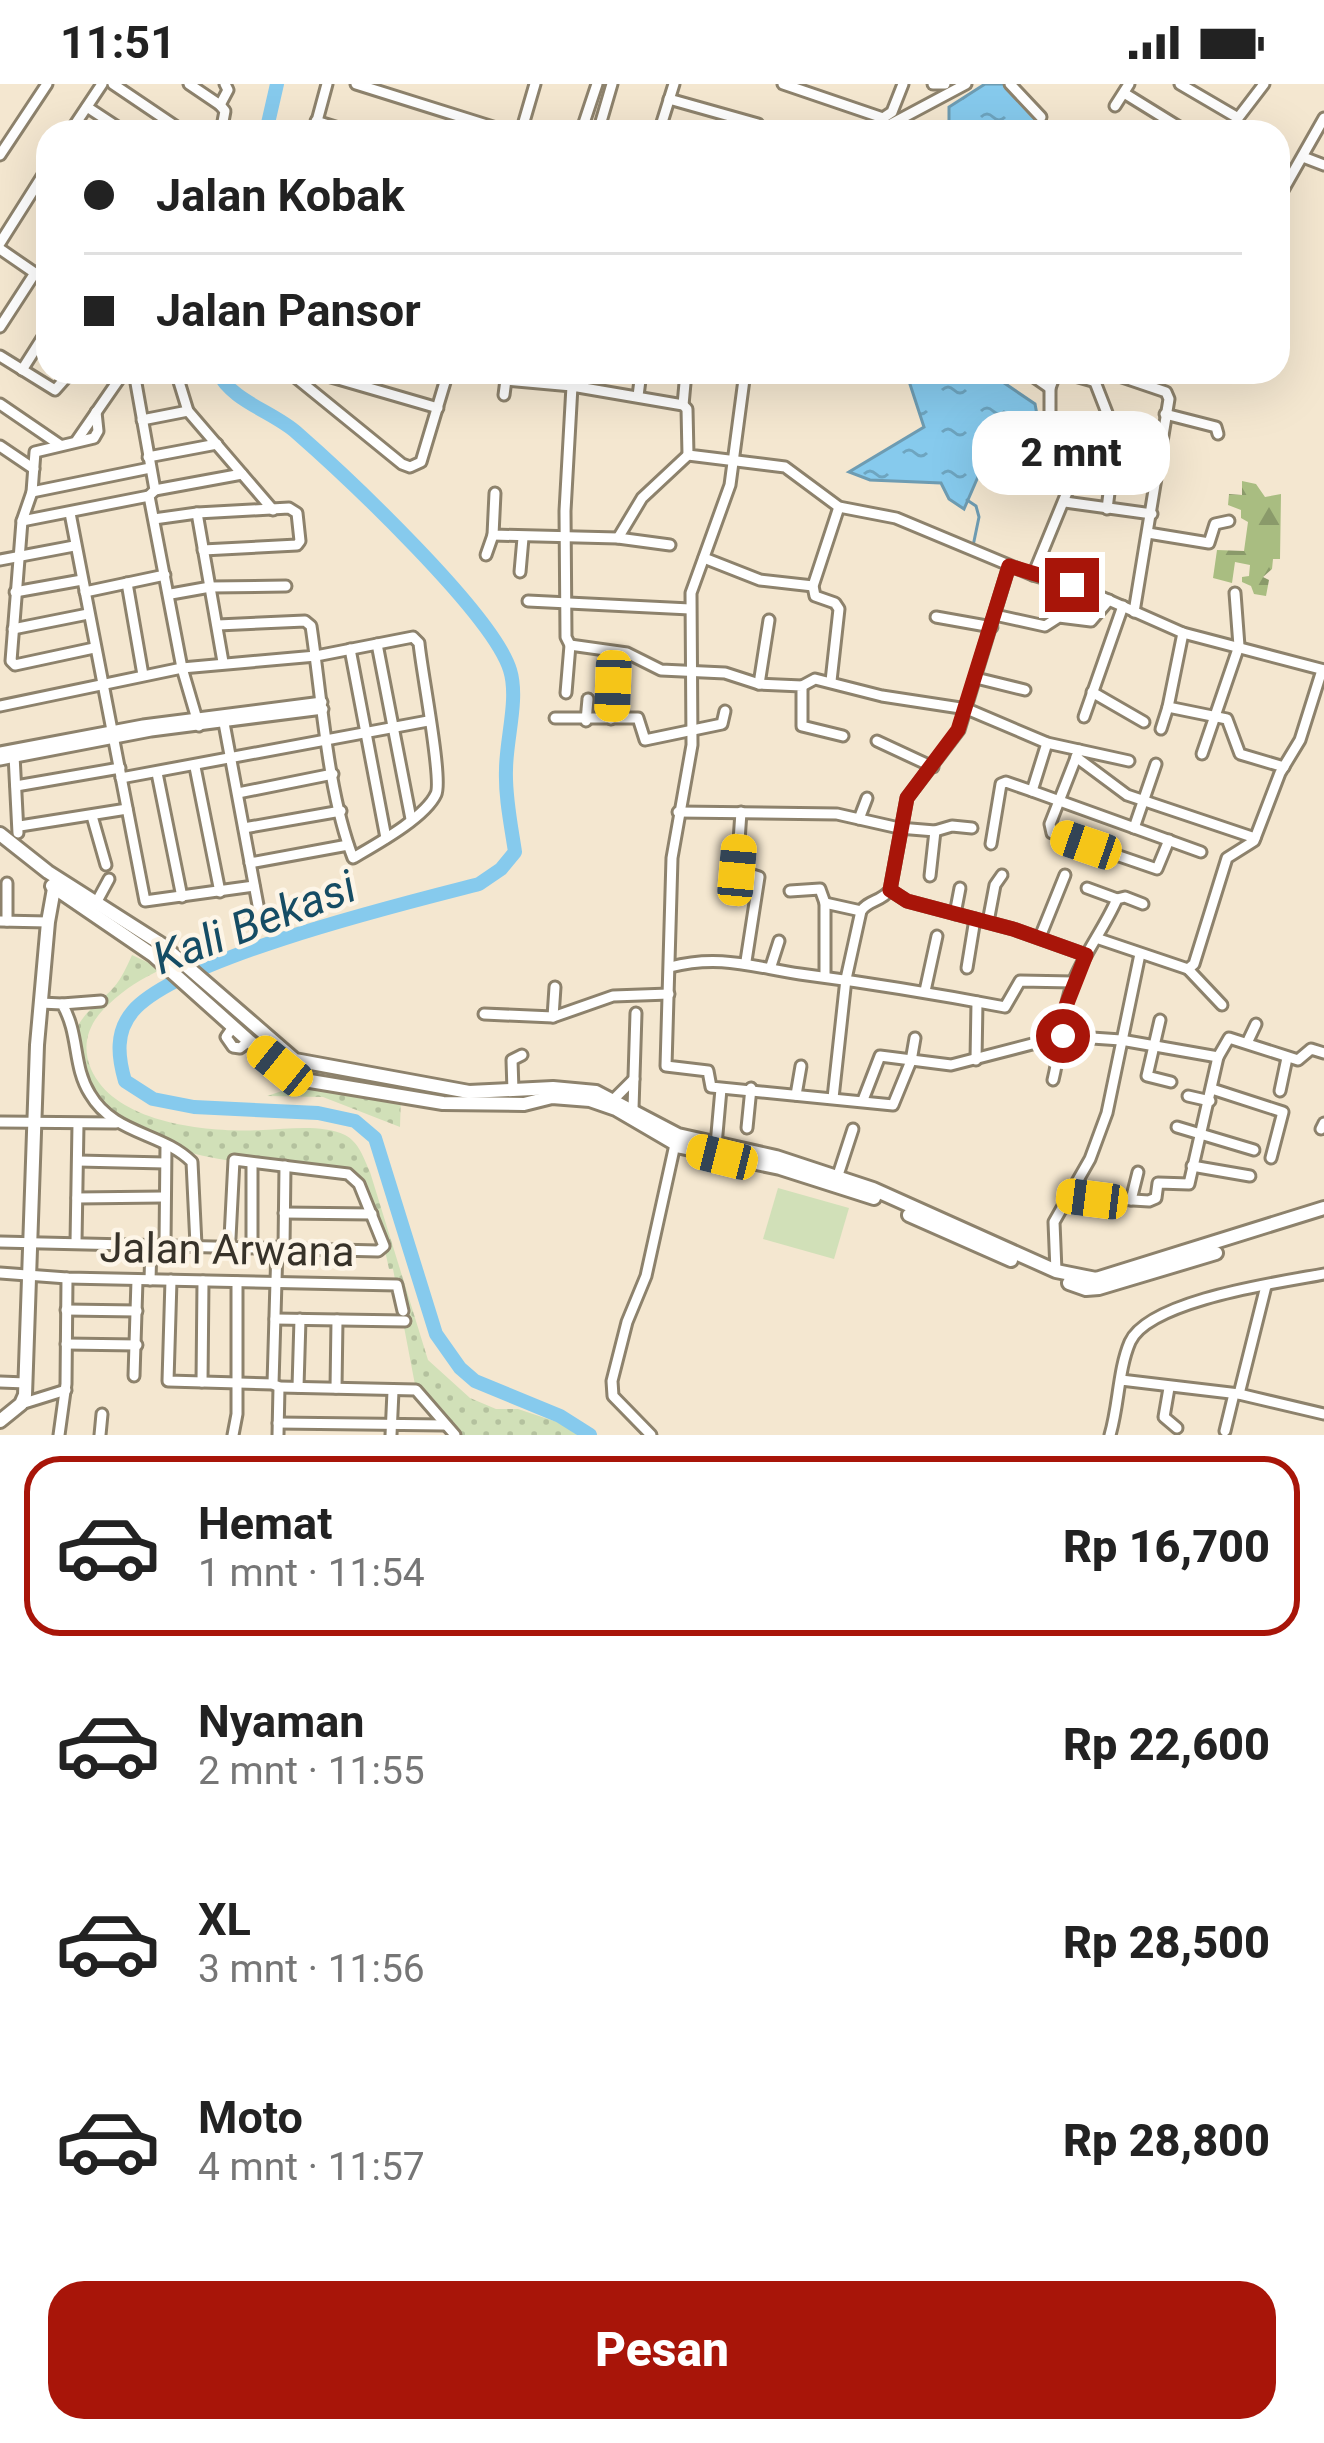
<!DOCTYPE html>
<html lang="id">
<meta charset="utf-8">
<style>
body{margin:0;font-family:Roboto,sans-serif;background:#f2f2f2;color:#222;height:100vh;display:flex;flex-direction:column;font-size:45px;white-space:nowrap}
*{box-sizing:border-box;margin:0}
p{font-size:39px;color:#767676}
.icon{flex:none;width:66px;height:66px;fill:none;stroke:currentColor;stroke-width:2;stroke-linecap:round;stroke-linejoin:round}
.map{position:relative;height:1351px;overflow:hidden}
.side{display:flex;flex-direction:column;background:#fff;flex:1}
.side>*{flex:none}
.guide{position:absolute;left:36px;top:36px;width:1254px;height:264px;border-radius:36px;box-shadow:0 12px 48px #0002;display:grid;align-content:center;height:264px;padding:0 48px;background:#fff}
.end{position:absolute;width:54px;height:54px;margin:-27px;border:15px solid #a81509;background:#fff;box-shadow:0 0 0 6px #fff}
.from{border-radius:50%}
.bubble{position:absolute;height:84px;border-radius:36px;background:#fff;box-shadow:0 12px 48px #0002;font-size:39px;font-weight:800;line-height:84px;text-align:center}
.car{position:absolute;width:36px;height:72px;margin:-36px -18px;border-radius:15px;box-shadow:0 0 9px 3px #0007;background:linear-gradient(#f5c518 24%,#345 0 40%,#f5c518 0 76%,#345 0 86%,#f5c518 0)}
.guide b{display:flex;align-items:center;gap:42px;height:114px;font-size:45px}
.guide b+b{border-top:3px solid #e0e0e0}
.guide i{width:30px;height:30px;background:#222}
ul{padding:21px 0 0;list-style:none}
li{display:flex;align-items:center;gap:36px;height:180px;margin:0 24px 18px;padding:0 24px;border:6px solid transparent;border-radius:36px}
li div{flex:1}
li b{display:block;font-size:45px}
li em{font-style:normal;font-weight:800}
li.active{border-color:#a81509}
li>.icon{width:108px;height:108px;stroke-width:1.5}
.action{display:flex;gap:24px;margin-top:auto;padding:24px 48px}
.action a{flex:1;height:138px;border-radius:36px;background:#a81509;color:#fff;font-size:48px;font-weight:800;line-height:138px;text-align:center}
.status{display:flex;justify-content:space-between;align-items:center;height:84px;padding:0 60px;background:#fff;direction:ltr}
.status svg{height:33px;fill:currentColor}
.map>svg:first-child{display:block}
.grass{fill:url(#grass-dots)}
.forest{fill:url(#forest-firs)}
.park{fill:#d1e0b8}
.water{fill:url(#water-ripples);stroke:#6e9cb2;stroke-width:3}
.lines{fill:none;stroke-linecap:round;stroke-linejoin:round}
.stream{stroke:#6e9cb2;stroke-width:3}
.river{stroke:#86caed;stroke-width:14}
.street-casing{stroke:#8d826c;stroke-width:15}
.secondary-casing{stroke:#8d826c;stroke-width:18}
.street{stroke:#fff;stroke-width:9}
.secondary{stroke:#fff;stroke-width:12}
.route{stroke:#a81509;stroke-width:15}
.labels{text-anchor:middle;stroke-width:9;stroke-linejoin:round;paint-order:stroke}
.street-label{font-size:42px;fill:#373229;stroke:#fdf5e7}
.water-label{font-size:45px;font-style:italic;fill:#154c64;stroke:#fdf5e7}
</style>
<div class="status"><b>11:51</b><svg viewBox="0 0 49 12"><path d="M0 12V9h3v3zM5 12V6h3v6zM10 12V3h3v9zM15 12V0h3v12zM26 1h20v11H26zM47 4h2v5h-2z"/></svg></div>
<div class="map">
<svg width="1324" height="1351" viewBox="0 0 1324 1351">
<defs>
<pattern id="grass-dots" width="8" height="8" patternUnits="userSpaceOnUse" patternTransform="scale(3)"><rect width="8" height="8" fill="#d1e0b8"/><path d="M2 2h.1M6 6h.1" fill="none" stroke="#b4c19e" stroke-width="1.8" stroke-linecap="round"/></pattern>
<pattern id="forest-firs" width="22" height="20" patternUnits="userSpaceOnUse" patternTransform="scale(3)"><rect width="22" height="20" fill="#a9bd81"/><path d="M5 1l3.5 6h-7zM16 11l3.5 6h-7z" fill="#8a9a6a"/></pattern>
<pattern id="water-ripples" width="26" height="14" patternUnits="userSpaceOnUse" patternTransform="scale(3)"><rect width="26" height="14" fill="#86caed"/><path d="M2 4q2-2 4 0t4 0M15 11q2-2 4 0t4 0" fill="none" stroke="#6ea5c0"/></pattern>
</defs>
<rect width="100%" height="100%" fill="#f4e7d0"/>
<g class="grass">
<path d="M132,871L162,885C141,895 126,904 109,920C90,937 80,959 91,985C115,1040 209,1049 263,1046C288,1045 321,1040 345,1051C359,1058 364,1075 370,1088L428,1276L470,1314L496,1325H518L563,1340L577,1351H455L416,1306L393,1185H389C383,1154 372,1112 348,1090C268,1081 90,1079 79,973C78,964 75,953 77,945C82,929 103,916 114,903C122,894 127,882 132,871Z"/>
<path d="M295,992L401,1011L400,1043L323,1013L267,1012L282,1007Z"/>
</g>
<path class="forest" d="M1242,397L1256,400L1265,413L1281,410L1280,475H1273L1272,485L1263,493L1269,496L1266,512L1254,510L1251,502L1242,498V493L1249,492L1250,481L1235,478L1232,499L1213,494L1217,466L1244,467L1248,438L1241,434V426L1228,421L1229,410L1242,411Z"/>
<path class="park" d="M778,1104L849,1124L834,1175L763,1155Z"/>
<g class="water">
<path d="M985,0H1006L1051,48H946L949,45V23Z"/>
<path d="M906,288H988L1035,320L1051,407L984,379L964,425L949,415L941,399L870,396L849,388L924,343Z"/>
</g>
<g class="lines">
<path class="stream" d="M967,416L976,422L979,433L973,462"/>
<g class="river">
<path d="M266,48L277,0"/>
<path d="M218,288C231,317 274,328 297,349C346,392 493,530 510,586C519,615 506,655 506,686C505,713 511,741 515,768L501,785L479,800C405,819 179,874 133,927C115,948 118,973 125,997L153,1015L194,1023L318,1029L355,1037L375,1054L436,1250L460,1284L475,1297L560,1332L590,1351"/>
</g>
<defs>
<g id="street">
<path d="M113,0L184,48"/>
<path d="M189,0L220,21"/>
<path d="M356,0L509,48"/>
<path d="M783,0L883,34L892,28L903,0"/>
<path d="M933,0H945"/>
<path d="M1010,0L1041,33"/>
<path d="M1180,0L1238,34L1264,0"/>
<path d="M1124,9L1187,48"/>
<path d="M669,15L758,40"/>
<path d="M220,21L225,27L221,48"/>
<path d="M220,21L228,6L225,0"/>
<path d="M1115,22L1129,0"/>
<path d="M87,23L125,48"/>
<path d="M316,37L351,48"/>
<path d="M70,48L102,0"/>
<path d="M314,48L327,0"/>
<path d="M521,48L535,0"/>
<path d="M581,48L597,0"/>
<path d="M598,48L612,0"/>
<path d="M659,48L674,0"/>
<path d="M876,48L966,0"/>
<path d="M0,71L47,0"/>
<path d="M1303,73L1324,81"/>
<path d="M1278,115L1324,34"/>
<path d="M0,159L48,83"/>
<path d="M0,165L48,198"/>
<path d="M0,243L35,189"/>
<path d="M0,272L55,306L71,288"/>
<path d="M22,286L48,245"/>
<path d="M134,288L155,406L149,412L182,584L199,642"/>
<path d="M176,288L188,327L273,426"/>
<path d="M289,288L402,380L410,383L421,378L448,288"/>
<path d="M314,288L438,324"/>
<path d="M745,288L730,401L691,509L692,661L672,774L666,982L708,987L711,1003L893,1021L911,977L915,954"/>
<path d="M1027,288L1050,304"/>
<path d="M1061,288L1096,298"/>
<path d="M1107,288L1166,308L1169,315L1134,528"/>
<path d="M506,296L572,302"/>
<path d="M1095,298L1116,352L1107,425"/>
<path d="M504,311L507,288"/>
<path d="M638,312L641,288"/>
<path d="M0,320L60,361"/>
<path d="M683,321L686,288"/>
<path d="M1165,330L1216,343L1218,350"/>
<path d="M142,336L188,327"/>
<path d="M1116,352L1161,356"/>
<path d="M77,356L124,288"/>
<path d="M0,362L34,385"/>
<path d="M1061,372L1112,374"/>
<path d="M148,373L217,360"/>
<path d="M155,406L242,390"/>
<path d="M32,408L150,384"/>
<path d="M495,409L493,451L618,454L670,461"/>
<path d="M1065,418L1152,430"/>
<path d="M70,429L145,817L254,802"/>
<path d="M197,429L223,578"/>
<path d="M154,435L197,429L289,424L297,429L300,457L297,461L203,466"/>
<path d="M22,437L149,412"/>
<path d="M1148,449L1209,459L1215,440L1229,437"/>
<path d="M618,454L642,414L688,371"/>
<path d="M486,471L493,451"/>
<path d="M704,474L760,496L813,502"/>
<path d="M0,476L74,462"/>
<path d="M520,488L523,454"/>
<path d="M1033,491L1070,401L1050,332V304L1056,288"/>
<path d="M127,499L143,591"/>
<path d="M15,508L82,496"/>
<path d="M85,508L165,491"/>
<path d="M171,510L210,503L286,502"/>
<path d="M528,517L690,525"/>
<path d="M995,531L1045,542L1059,533L1091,537L1109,516"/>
<path d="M936,533L992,543"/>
<path d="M13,545L88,530"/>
<path d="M1183,549L1168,623L1227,635L1240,670L1284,683"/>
<path d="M377,560L411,735"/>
<path d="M570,561L627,569L661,586L725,589L759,600L802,602V642L843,652"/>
<path d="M94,564L15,581L11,577L22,437L32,408L35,368L94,354L98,347L96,328"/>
<path d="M350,565L386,754"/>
<path d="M976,594L1025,606"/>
<path d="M831,597L839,525L835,519L815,512L813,502L839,423"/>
<path d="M759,600L769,536"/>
<path d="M802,602L815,595L882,612L967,625L1047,659L1129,677"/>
<path d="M1092,608L1144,638"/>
<path d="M566,609L570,561L566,553L565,427L572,302L683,321L687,325L688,371L785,383L839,423L896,434L1033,491L1088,507L1183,549L1324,586"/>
<path d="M0,622L182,584L316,572L413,553L419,559C421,584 443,695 436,710C425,734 375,761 353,774C327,706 322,615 311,542L305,537L218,541"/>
<path d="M1084,633L1123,522"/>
<path d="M555,634H638L645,656L722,640L725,627"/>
<path d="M611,635L613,602"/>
<path d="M586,637L588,615"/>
<path d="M224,639L260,832"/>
<path d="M1161,645L1168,623"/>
<path d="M877,657L933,683"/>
<path d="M1079,666L1050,740L1052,749L1157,785L1169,756"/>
<path d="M0,668L143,641L322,618"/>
<path d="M1202,670L1239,562L1235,509"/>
<path d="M14,671L18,749"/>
<path d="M1076,673L1127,711L1255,754"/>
<path d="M0,676L151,647L323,625"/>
<path d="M195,683L220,808"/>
<path d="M157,689L182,813"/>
<path d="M121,694L428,637"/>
<path d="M16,702L120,684"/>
<path d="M1032,707L1201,768"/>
<path d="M238,709L333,690"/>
<path d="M678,728L837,730L899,744L935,747L952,742L972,744"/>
<path d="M741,728L737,786L759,793L746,877"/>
<path d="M92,732L106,781"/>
<path d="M859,735L867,714"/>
<path d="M20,742L127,725"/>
<path d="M244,744L341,727"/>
<path d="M1134,744L1156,680"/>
<path d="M991,760L1001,700L1006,698L1032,707L1047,659"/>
<path d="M250,779L348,761"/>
<path d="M930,792L935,747"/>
<path d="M1087,804L1117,815"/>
<path d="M890,806L907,817L1013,845L1086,871"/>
<path d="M790,807L820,805L825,819"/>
<path d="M96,819L109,795"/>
<path d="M955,830L960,804"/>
<path d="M0,837L48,838"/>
<path d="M7,837V799"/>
<path d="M988,838L995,801L1002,791"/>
<path d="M1040,853L1065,791"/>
<path d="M1099,855L1188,885"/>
<path d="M771,882L779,857"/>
<path d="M670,883C720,870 753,883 800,890C869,899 937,910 1005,923L1020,897L1073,898"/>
<path d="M967,884L975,835"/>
<path d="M1188,885L1194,880L1227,774L1254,757L1280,689L1300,656L1322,586"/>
<path d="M1188,885L1222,921"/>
<path d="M825,892V819L861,827"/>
<path d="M925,907L937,852"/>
<path d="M41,919L62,920C80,951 72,981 90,1010C114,1051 162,1048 192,1078L196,1161"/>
<path d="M62,920L101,917"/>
<path d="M484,930L553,933L613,912L669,910"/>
<path d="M553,933L555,903"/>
<path d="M1160,936L1147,992L1171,998"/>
<path d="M233,943L226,953L233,963L240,964L249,957"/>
<path d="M1247,959L1256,940"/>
<path d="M976,976L977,918"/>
<path d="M1053,996C1061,964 1061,932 1072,901C1083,871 1104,845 1117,815L1125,813L1143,820"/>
<path d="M1212,1005L1283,1028L1271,1074"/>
<path d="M513,1007L512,976L522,971"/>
<path d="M1280,1007L1287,974"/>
<path d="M796,1011L801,982"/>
<path d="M1188,1012L1210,1017"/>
<path d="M615,1014L634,995"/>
<path d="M833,1014L846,895L861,827C868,816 881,818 890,806L907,714L959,646L1009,482"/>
<path d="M863,1016L880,972L951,981L1063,952L1121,956L1218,973L1229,954L1298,976L1311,965L1324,969"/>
<path d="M633,1025L636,929"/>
<path d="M0,1038L116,1039"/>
<path d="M1177,1043L1254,1066"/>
<path d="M747,1044L751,1004"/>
<path d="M1321,1045L1324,1039"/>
<path d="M716,1061L721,1005"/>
<path d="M78,1077L165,1079"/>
<path d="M252,1079V1162"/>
<path d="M1192,1082L1250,1092"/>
<path d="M838,1091L853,1045"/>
<path d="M1068,1112L1149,1117L1156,1114L1158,1099L1189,1100L1218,973"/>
<path d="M77,1114L163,1113"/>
<path d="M1131,1116L1138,1088"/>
<path d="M284,1129L372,1130"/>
<path d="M0,1158L378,1167L384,1162L359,1100L348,1090L234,1076L230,1154"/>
<path d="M76,1158L78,1040"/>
<path d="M165,1160L166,1061"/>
<path d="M277,1163L273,1300L279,1303L278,1351"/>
<path d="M284,1163L285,1082"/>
<path d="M1056,1187L1054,1138L1090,1075L1107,1029L1140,870"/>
<path d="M0,1189L67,1194L397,1201L403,1227"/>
<path d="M150,1196L151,1161"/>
<path d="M171,1196L168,1297L273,1300"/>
<path d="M66,1226L137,1227"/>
<path d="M275,1235L405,1237"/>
<path d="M66,1260L137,1261"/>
<path d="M134,1292L137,1196"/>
<path d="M1121,1296L1239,1310L1324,1330"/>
<path d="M0,1298L26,1299"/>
<path d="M202,1298L203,1197"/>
<path d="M279,1303L416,1306L455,1351"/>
<path d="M298,1303L300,1235"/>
<path d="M336,1304L337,1236"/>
<path d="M1169,1304L1164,1333L1177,1344"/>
<path d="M1239,1310L1266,1202"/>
<path d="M21,1320L66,1306"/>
<path d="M278,1339L444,1341"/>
<path d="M1225,1347L1234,1310"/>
<path d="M59,1351L66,1300L67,1194"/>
<path d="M100,1351L102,1330"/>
<path d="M233,1351L237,1330V1198"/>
<path d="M391,1351L393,1307"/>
<path d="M651,1351L613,1312L612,1297L627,1238L646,1192L676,1056"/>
<path d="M1110,1351C1119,1321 1118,1286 1130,1258C1149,1216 1281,1198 1324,1190"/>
</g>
<g id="secondary">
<path d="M0,750L48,788L161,860L295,976L469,1008L553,1004L596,1008L678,1051L776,1073L873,1105L1056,1187L1096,1195L1324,1124"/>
<path d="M52,802L153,871L249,957L298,995L443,1019L524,1020L552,1013L590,1016L616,1025L681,1063L780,1084L874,1114"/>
<path d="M909,1131L1011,1176"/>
<path d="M1069,1199L1086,1205L1099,1204L1216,1169"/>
<path d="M0,1337L21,1320L25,1311L37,961L48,838L55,799"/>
</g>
</defs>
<use href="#street" class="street-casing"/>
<use href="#secondary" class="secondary-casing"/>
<use href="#street" class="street"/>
<use href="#secondary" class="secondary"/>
</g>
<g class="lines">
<path class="route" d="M1063,952L1064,927L1086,871L1013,845L907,817L890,806L907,714L958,646L1009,482L1072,501"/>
</g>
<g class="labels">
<g class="street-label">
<text transform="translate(227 1165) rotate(1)" y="15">Jalan Arwana</text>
</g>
<g class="water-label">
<text transform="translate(254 838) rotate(-21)" y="16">Kali Bekasi</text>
</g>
</g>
</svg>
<i class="end from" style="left:1063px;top:952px"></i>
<i class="end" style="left:1072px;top:501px"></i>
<div class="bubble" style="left:972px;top:327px;width:198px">2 mnt</div>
<i class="car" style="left:613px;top:602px;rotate:182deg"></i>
<i class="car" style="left:1086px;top:761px;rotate:289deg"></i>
<i class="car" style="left:737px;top:786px;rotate:5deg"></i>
<i class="car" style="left:280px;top:982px;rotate:309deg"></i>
<i class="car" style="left:722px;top:1073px;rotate:284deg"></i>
<i class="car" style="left:1092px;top:1115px;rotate:277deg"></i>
<div class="guide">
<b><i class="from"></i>Jalan Kobak</b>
<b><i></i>Jalan Pansor</b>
</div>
</div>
<section class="side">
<ul>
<li class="active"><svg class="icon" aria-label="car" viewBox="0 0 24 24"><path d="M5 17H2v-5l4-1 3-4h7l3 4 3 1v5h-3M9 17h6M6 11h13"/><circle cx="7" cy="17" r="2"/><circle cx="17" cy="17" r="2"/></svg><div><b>Hemat</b><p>1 mnt · 11:54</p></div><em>Rp 16,700</em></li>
<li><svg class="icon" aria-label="car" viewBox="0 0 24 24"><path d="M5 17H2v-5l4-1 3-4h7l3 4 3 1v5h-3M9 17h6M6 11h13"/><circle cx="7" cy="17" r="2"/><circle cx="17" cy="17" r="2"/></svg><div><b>Nyaman</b><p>2 mnt · 11:55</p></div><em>Rp 22,600</em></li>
<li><svg class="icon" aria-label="car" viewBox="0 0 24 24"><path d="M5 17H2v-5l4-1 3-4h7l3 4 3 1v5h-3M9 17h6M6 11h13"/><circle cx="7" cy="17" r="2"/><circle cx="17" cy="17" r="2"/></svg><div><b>XL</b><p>3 mnt · 11:56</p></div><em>Rp 28,500</em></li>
<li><svg class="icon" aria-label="car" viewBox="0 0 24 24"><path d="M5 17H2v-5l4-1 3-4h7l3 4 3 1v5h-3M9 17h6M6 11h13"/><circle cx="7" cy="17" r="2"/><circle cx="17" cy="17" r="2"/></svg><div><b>Moto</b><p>4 mnt · 11:57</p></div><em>Rp 28,800</em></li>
</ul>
<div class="action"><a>Pesan</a></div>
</section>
